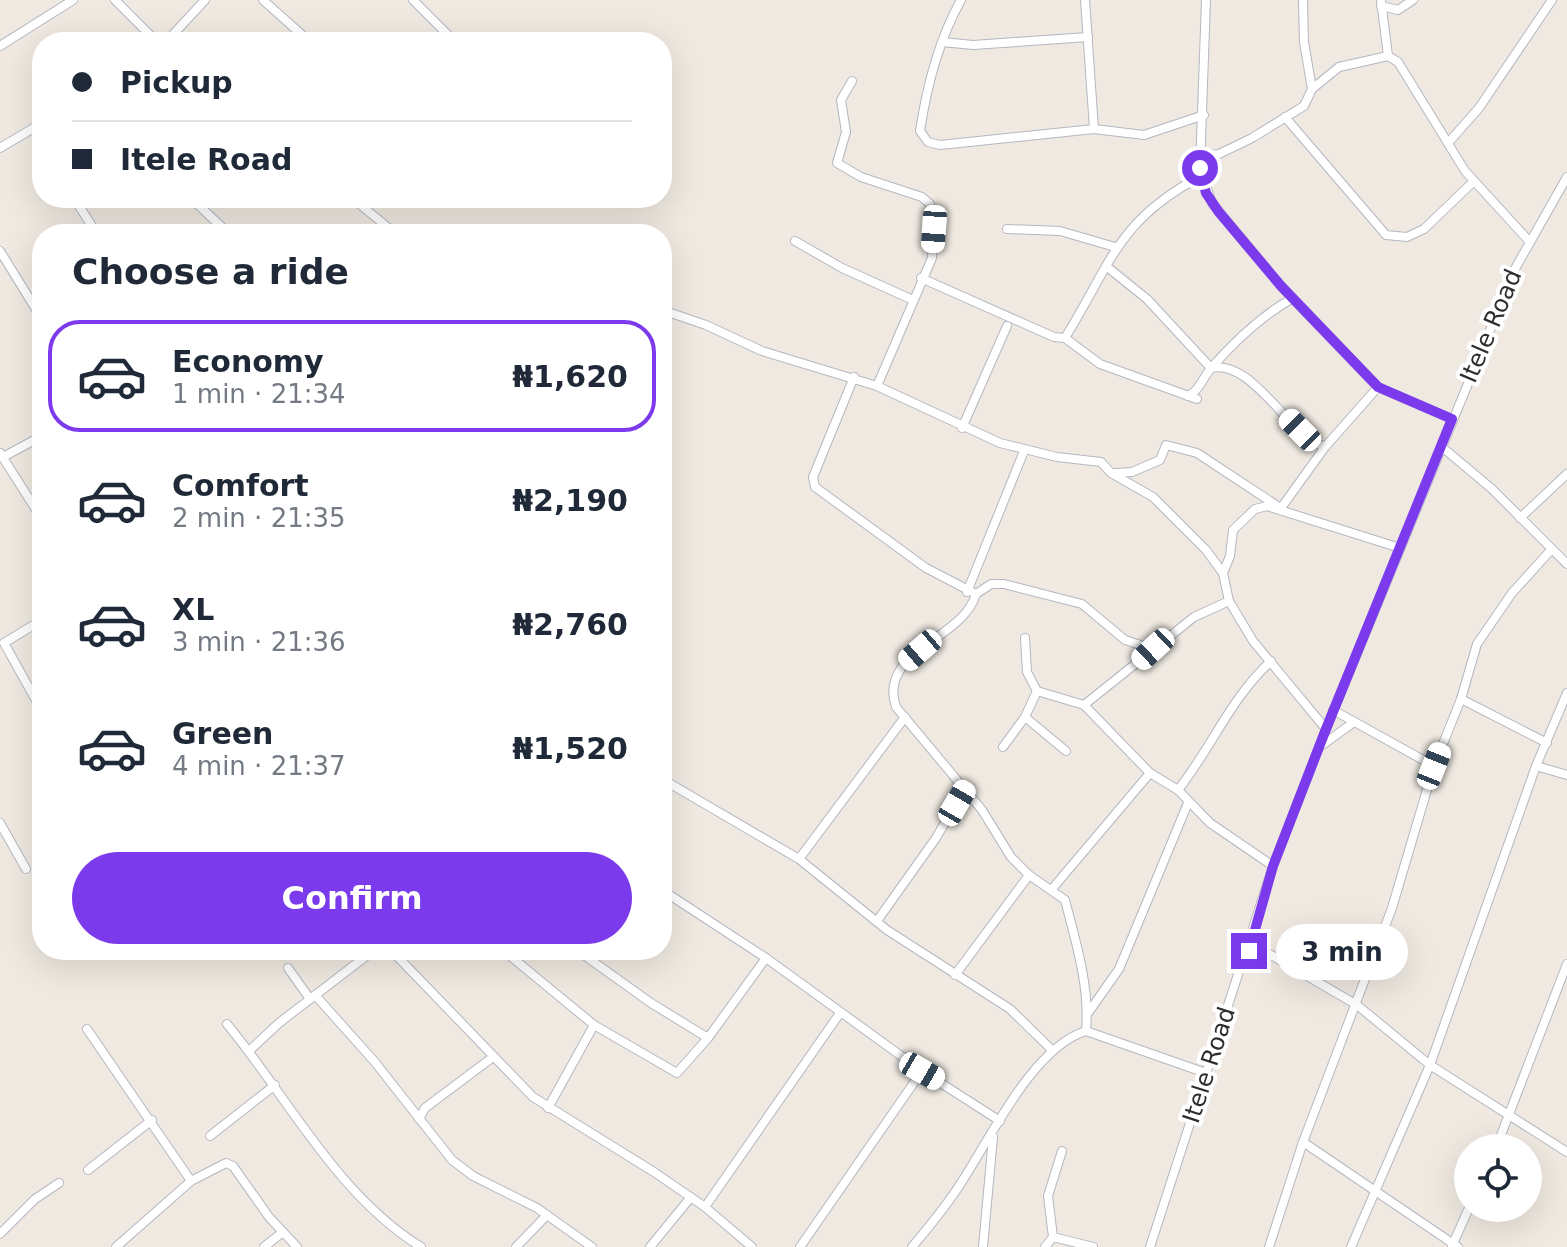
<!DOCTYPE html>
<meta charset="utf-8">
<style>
body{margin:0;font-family:"DejaVu Sans",sans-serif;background:#f6f6f7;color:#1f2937;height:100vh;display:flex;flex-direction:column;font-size:30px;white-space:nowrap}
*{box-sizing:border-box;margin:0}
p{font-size:26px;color:#747a83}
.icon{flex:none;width:44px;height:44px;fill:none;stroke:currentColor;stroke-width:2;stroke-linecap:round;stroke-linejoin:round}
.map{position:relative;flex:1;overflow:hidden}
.drawer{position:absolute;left:32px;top:224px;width:640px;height:736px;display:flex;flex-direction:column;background:#fff;border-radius:32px;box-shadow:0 8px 32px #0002}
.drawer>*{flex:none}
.guide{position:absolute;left:32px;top:32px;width:640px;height:176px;border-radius:32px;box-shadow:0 8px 32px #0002;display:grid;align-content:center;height:176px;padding:0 40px;background:#fff}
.fabs{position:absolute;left:1454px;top:1134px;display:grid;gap:16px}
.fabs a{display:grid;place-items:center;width:88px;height:88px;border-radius:50%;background:#fff;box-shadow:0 8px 32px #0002;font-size:40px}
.end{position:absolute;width:36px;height:36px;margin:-18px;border:10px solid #7c3aed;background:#fff;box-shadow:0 0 0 4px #fff}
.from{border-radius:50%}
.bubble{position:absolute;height:56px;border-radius:28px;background:#fff;box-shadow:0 8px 32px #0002;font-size:26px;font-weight:800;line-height:56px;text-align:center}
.car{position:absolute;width:24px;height:48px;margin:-24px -12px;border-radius:10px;box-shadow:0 0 6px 2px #0007;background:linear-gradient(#fff 24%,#345 0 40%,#fff 0 76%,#345 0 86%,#fff 0)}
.guide b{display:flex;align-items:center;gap:28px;height:76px;font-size:30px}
.guide b+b{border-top:2px solid #e0e1e3}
.guide i{width:20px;height:20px;background:#1f2937}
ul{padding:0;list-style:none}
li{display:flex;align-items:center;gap:24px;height:112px;margin:0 16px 12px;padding:0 24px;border:4px solid transparent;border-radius:32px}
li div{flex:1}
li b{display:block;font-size:30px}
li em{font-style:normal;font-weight:800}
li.selected{border-color:#7c3aed}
li>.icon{width:72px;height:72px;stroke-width:1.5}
h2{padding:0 40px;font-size:36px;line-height:96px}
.cta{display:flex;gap:16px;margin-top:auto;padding:16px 40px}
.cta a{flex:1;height:92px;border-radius:48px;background:#7c3aed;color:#fff;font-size:32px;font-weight:800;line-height:92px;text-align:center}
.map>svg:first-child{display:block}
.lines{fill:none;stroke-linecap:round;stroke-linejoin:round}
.street-casing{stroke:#b4b7c1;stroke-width:10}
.street{stroke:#fff;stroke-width:8}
.route{stroke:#7c3aed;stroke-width:10}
.labels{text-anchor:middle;stroke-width:8;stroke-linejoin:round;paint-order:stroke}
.street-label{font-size:24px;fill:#2e2e2e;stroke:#fff}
</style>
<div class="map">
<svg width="1567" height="1247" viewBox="0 0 1567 1247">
<rect width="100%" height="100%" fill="#efe9e1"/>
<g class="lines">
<defs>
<g id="street">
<path d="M115,0L157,42"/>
<path d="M263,0L310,42"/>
<path d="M413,0L455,42"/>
<path d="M961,0C938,41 927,85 920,131L928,142L940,145L1094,129L1144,135L1204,115"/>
<path d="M1085,0L1094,129"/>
<path d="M1206,0L1200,168L1212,203L1281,286L1378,387L1452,419"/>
<path d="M1303,0L1304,42L1312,89"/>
<path d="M1381,0L1388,56"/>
<path d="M1381,6L1398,10L1413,0"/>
<path d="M166,42L205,0"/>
<path d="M942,42L973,45L1088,37"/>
<path d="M0,46L73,0"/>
<path d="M852,81L841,100L846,132L837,163L861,177L922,197L930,204L934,229L932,258L877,386"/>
<path d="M1285,117L1386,235L1407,237L1424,229L1473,182"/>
<path d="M1448,143L1479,108L1552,0"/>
<path d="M0,148L42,123"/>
<path d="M1200,156L1219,154L1252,138L1304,106L1312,89L1339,67L1388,56L1398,62L1465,171L1529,241"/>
<path d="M74,198L97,234"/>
<path d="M191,198L229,234"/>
<path d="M352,198L396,234"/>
<path d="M1007,229L1060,231L1115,247"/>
<path d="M795,241L842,268L913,300"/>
<path d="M0,251L42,319"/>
<path d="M1106,266L1147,299L1211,368"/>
<path d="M921,278L1054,337L1065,338L1100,364L1197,399"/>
<path d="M662,310L706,325L762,351L877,386L1000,443L1057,457L1101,462L1111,473L1153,497L1206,550L1223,573L1229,601L1253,641L1326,729"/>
<path d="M1065,338C1112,262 1117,221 1201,176"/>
<path d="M1211,368C1252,358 1289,436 1325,447"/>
<path d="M854,377L813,477L815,487L926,568L976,594"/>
<path d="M1188,396C1200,390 1203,377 1212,367C1234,342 1264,314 1293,298"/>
<path d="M962,428L1007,326"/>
<path d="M1442,447L1492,489L1567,564"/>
<path d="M0,453L42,519"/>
<path d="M3,457L42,436"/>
<path d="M1116,473L1132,472L1160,460L1166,445L1197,453L1279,507"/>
<path d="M1281,508L1325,447L1378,387"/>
<path d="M1520,518L1567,474"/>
<path d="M1223,573L1230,556L1233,530L1255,509L1267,506L1400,548"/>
<path d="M967,592L1024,451"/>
<path d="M42,620L4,643L42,711"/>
<path d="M1025,638L1027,672L1037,691"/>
<path d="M1461,699L1547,743"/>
<path d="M1084,705L1150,773L1178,790L1210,823L1273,866"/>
<path d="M1333,710L1434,766"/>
<path d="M1025,717L1066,751"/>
<path d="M1321,746L1354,722"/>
<path d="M1003,747L1025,717L1037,691L1084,705L1194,617L1229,601"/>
<path d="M1536,766L1567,775"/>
<path d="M662,779L799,859L887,930L1010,1009L1052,1050"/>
<path d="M1178,790C1212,747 1230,699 1271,661"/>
<path d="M0,823L26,869"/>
<path d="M799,859L905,717"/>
<path d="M1052,889L1150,773"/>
<path d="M662,890L766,958L922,1071"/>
<path d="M877,921L936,838L965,788"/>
<path d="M391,950L533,1097L654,1172L705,1207L752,1247"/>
<path d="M503,950L594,1025L677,1073L708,1038L766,958"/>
<path d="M577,950L651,1003L708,1038"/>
<path d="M1249,951L1266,952L1357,1005L1430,1065L1567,1152"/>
<path d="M288,968L310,999"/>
<path d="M955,975L1029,875"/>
<path d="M315,995L374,1061L452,1160L473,1176L537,1208L592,1247"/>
<path d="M1088,1013L1119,969L1188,803"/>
<path d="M227,1024C289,1099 337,1195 421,1247"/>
<path d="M87,1029L191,1181"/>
<path d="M1086,1031C1090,987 1076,943 1065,900L1029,875L1011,857L982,810L896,707C877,651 963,640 976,594L991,584H1004L1082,604L1125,640L1153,649"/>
<path d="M249,1051L279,1023L374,950"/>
<path d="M548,1108L594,1025"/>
<path d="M419,1119L425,1108L493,1057"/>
<path d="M210,1136L275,1085"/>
<path d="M1303,1142L1458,1247"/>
<path d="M1496,1148L1567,964"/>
<path d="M88,1170L152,1120"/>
<path d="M705,1207L840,1013"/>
<path d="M0,1234L35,1199L59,1183"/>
<path d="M1053,1237L1093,1247"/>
<path d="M1452,1246L1469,1208"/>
<path d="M116,1247L191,1181L226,1163L233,1166L269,1217L297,1247"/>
<path d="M264,1247L283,1232"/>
<path d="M516,1247L547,1215"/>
<path d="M650,1247L691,1197"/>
<path d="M800,1247L922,1071L1000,1121"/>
<path d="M912,1247C929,1227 947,1205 961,1183C990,1139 1033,1047 1086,1031L1206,1073"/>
<path d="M983,1247L993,1137"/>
<path d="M1045,1247L1053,1237L1048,1196L1062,1151"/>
<path d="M1150,1247L1273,866L1326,729L1516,267L1567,177"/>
<path d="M1269,1247L1303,1142L1392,908L1434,766L1461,699L1477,644L1512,593L1551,550"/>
<path d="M1351,1247L1430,1065L1536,766L1567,693"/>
</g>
</defs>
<use href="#street" class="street-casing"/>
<use href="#street" class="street"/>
</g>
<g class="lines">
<path class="route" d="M1200,168L1206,193L1218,211L1281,286L1378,387L1452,419L1326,729L1273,866L1249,951"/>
</g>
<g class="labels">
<g class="street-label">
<text transform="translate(1491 326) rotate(-67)" y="8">Itele Road</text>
<text transform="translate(1209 1065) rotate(-72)" y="8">Itele Road</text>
</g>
</g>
</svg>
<div class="fabs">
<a><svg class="icon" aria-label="locate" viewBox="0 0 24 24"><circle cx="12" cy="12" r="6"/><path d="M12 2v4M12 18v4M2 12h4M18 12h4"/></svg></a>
</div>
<i class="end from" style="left:1200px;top:168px"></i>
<i class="end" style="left:1249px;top:951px"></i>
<div class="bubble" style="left:1276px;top:924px;width:132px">3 min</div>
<i class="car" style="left:934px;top:229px;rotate:184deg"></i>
<i class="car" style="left:1300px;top:430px;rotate:315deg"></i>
<i class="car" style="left:1153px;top:649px;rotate:227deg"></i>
<i class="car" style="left:920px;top:650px;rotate:229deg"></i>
<i class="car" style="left:1434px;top:766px;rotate:22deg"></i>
<i class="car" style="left:957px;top:803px;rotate:30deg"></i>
<i class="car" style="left:922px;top:1071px;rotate:120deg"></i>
<div class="guide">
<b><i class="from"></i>Pickup</b>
<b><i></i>Itele Road</b>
</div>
<section class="drawer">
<h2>Choose a ride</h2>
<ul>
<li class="selected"><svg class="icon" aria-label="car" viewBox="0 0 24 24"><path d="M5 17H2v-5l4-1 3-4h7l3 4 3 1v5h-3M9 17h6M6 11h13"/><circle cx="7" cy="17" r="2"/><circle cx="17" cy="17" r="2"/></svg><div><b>Economy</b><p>1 min · 21:34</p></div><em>₦1,620</em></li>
<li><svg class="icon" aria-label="car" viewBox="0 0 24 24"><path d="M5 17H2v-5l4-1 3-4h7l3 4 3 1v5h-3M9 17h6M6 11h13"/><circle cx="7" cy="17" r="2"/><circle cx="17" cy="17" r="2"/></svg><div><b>Comfort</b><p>2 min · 21:35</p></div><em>₦2,190</em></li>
<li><svg class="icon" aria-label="car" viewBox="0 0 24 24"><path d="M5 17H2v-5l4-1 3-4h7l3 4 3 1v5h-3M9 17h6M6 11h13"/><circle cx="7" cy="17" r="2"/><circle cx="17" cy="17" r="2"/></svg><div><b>XL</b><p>3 min · 21:36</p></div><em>₦2,760</em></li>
<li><svg class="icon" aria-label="car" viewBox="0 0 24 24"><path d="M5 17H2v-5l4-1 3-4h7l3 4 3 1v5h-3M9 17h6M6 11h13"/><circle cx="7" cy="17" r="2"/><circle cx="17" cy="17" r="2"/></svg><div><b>Green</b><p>4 min · 21:37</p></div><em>₦1,520</em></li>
</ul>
<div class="cta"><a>Confirm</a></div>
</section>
</div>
